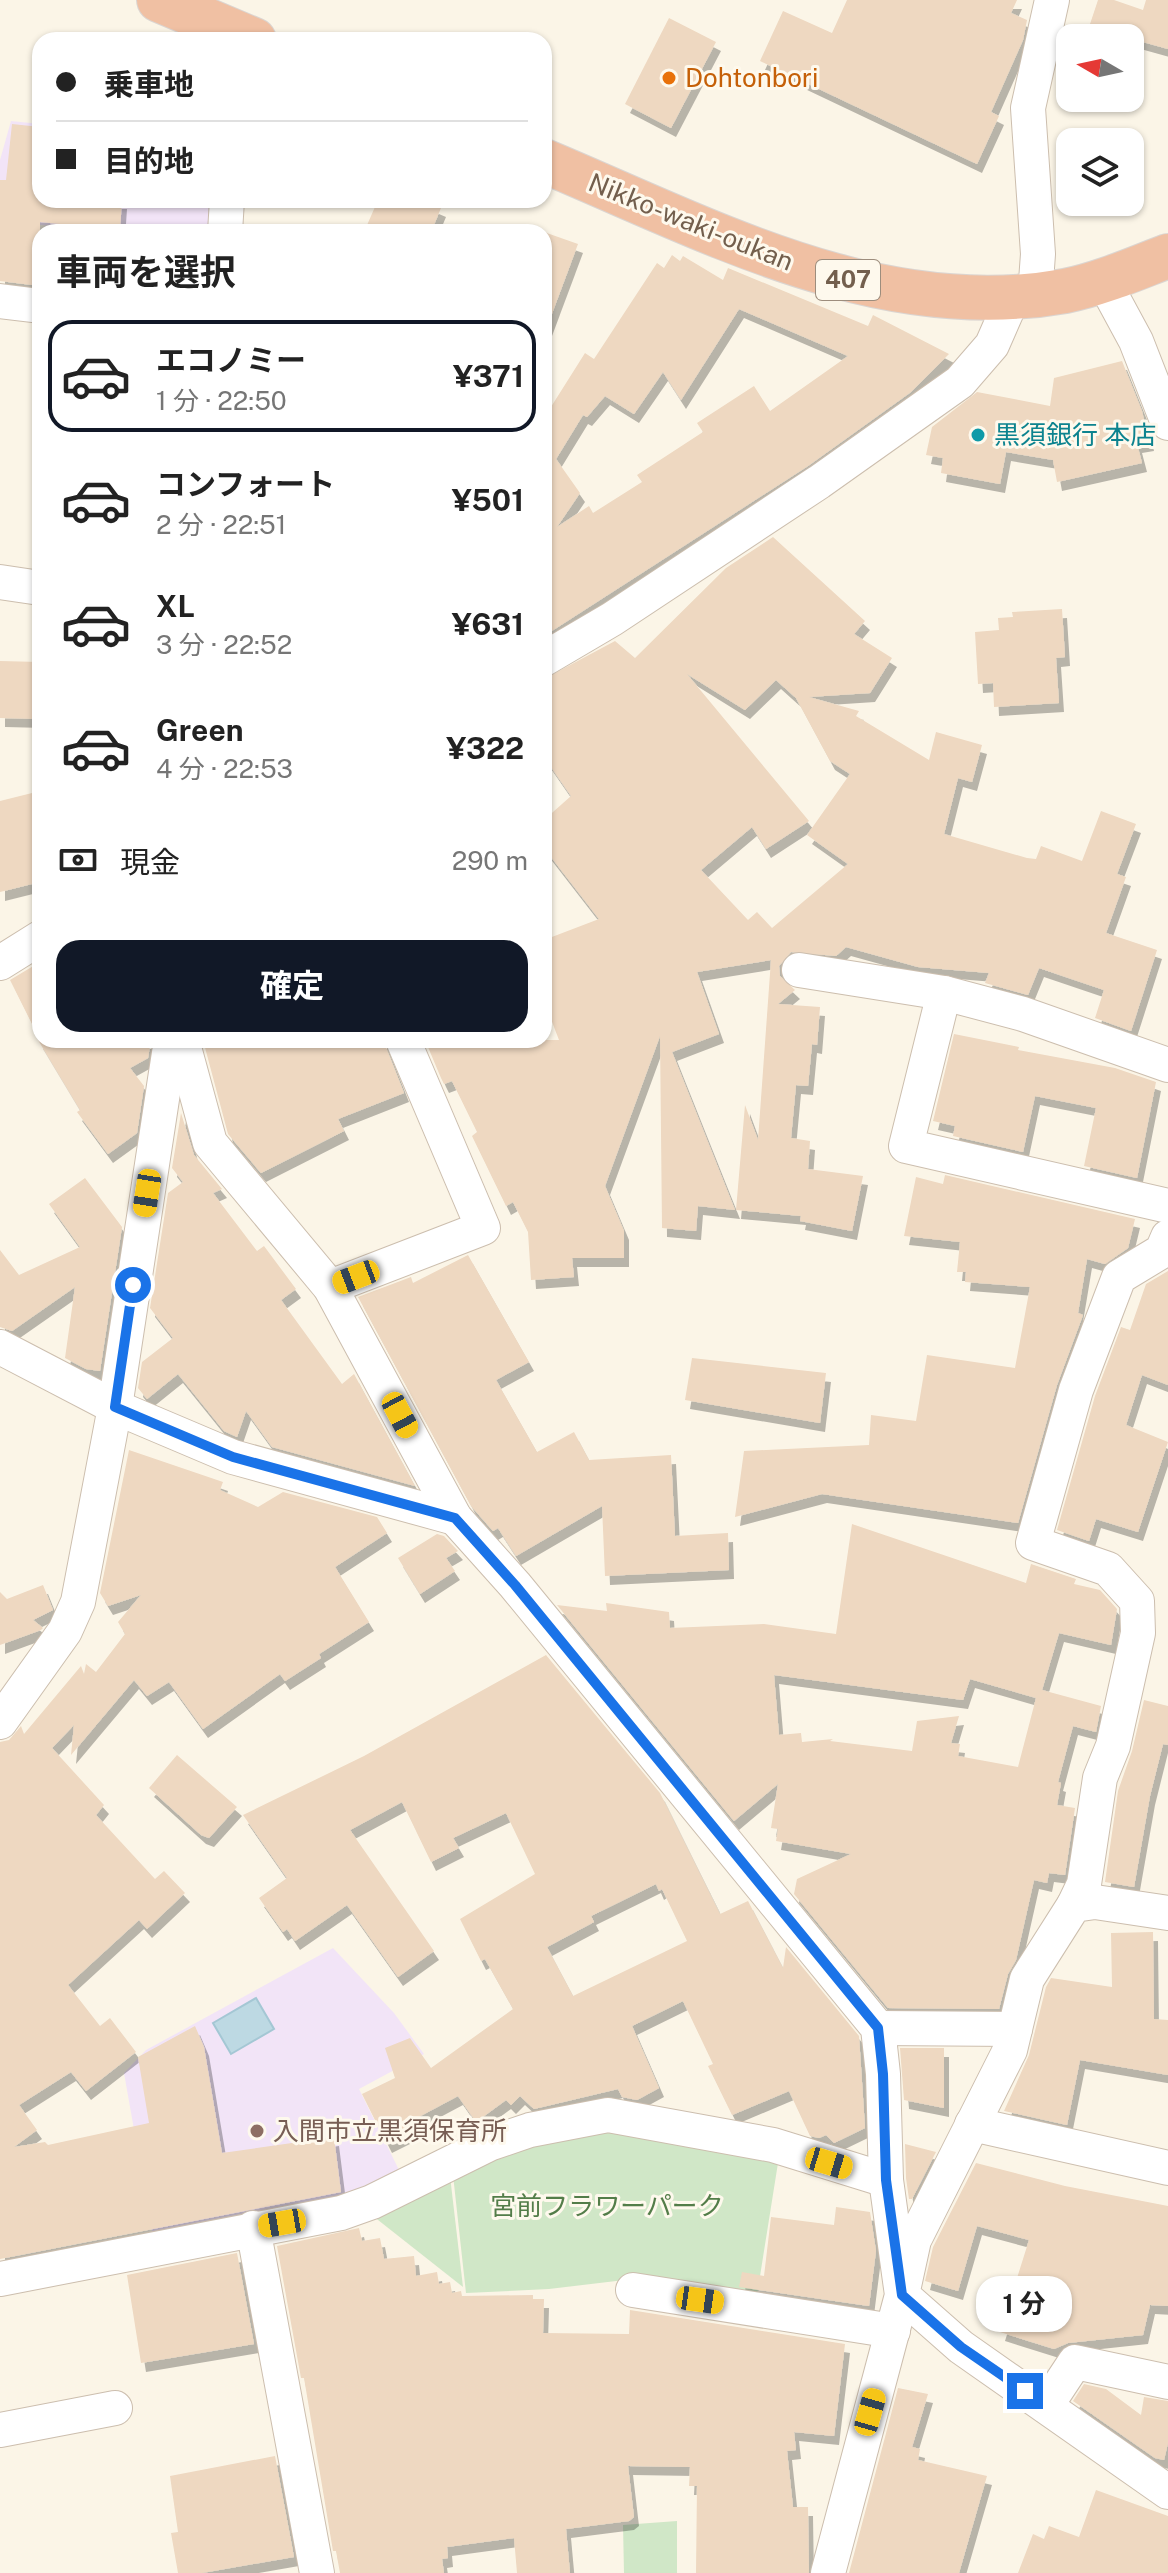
<!DOCTYPE html>
<html lang="ja">
<meta charset="utf-8">
<style>
body{margin:0;font-family:"Public Sans","Noto Sans JP",sans-serif;background:#f6f6f6;color:#222;height:100vh;display:flex;flex-direction:column;font-size:30px;white-space:nowrap}
*{box-sizing:border-box;margin:0}
p{font-size:26px;color:#767676}
.icon{flex:none;width:44px;height:44px;fill:none;stroke:currentColor;stroke-width:2;stroke-linecap:round;stroke-linejoin:round}
.map{position:relative;flex:1;overflow:hidden}
.sheet{position:absolute;left:32px;top:224px;width:520px;height:824px;display:flex;flex-direction:column;background:#fff;border-radius:24px;box-shadow:0 2px 6px #0004}
.sheet>*{flex:none}
.hud{position:absolute;left:32px;top:32px;width:520px;height:176px;border-radius:24px;box-shadow:0 2px 6px #0004;display:grid;align-content:center;height:176px;padding:0 24px;background:#fff}
.needle{width:52px;rotate:279deg}
.buttons{position:absolute;left:1056px;top:24px;display:grid;gap:16px}
.buttons a{display:grid;place-items:center;width:88px;height:88px;border-radius:16px;background:#fff;box-shadow:0 2px 6px #0004;font-size:40px}
.end{position:absolute;width:36px;height:36px;margin:-18px;border:10px solid #1a73e8;background:#fff;box-shadow:0 0 0 4px #fff}
.from{border-radius:50%}
.bubble{position:absolute;height:56px;border-radius:24px;background:#fff;box-shadow:0 2px 6px #0004;font-size:26px;font-weight:700;line-height:56px;text-align:center}
.car{position:absolute;width:24px;height:48px;margin:-24px -12px;border-radius:10px;box-shadow:0 0 6px 2px #0007;background:linear-gradient(#f5c518 24%,#345 0 40%,#f5c518 0 76%,#345 0 86%,#f5c518 0)}
.hud b{display:flex;align-items:center;gap:28px;height:76px;font-size:30px}
.hud b+b{border-top:2px solid #e0e0e0}
.hud i{width:20px;height:20px;background:#222}
ul{padding:0;list-style:none}
li{display:flex;align-items:center;gap:24px;height:112px;margin:0 16px 12px;padding:0 8px;border:4px solid transparent;border-radius:24px}
li div{flex:1}
li b{display:block;font-size:30px}
li em{font-style:normal;font-weight:700}
li.current{border-color:#111827}
li>.icon{width:72px;height:72px;stroke-width:1.5}
h2{padding:0 24px;font-size:36px;line-height:96px}
.pay{display:flex;align-items:center;gap:20px;height:88px;padding:0 24px;font-size:30px}
.pay p{margin-inline-start:auto}
.cta{display:flex;gap:16px;margin-top:auto;padding:16px 24px}
.cta a{flex:1;height:92px;border-radius:24px;background:#111827;color:#fff;font-size:32px;font-weight:700;line-height:92px;text-align:center}
.map>svg:first-child{display:block}
.education{fill:#f2e4f7}
.green{fill:#d0e7c7}
.water{fill:#bdd9e3;stroke:#a4c7d4;stroke-width:2}
.building{fill:#eed8c1;fill-rule:evenodd;filter:url(#shadow)}
.lines{fill:none;stroke-linecap:round;stroke-linejoin:round}
.minor-casing{stroke:#ccbeae;stroke-width:36}
.highway-casing{stroke:#dbd5d1;stroke-width:46}
.minor{stroke:#fff;stroke-width:34}
.highway{stroke:#f0c0a3;stroke-width:44}
.route{stroke:#1a73e8;stroke-width:10}
.food-dot{fill:#e8710a;stroke:#fef9ed;stroke-width:3}
.culture-dot{fill:#0f9aa8;stroke:#fef9ed;stroke-width:3}
.education-dot{fill:#8d6e63;stroke:#fef9ed;stroke-width:3}
.labels{text-anchor:middle;stroke-width:6;stroke-linejoin:round;paint-order:stroke}
.shield{fill:#fef9ed;stroke:#9d8d7d;stroke-width:2}
.shield-label{font-size:24px;font-weight:bold;fill:#735f4d}
.food-label{font-size:26px;fill:#c56008;stroke:#fef9ed;text-anchor:start}
.street-label{font-size:26px;fill:#735f4d;stroke:#fef9ed}
.culture-label{font-size:26px;fill:#0d838f;stroke:#fef9ed;text-anchor:start}
.education-label{font-size:26px;fill:#785e54;stroke:#fef9ed;text-anchor:start}
.park-label{font-size:26px;fill:#537d49;stroke:#fef9ed}
</style>
<div class="map">
<svg width="1168" height="2573" viewBox="0 0 1168 2573">
<defs>
<filter id="shadow"><feDropShadow dx="5" dy="9" stdDeviation="0" flood-color="#0004"/></filter>
</defs>
<rect width="100%" height="100%" fill="#fbf5e7"/>
<g class="education">
<path d="M11,121L40,124V200H218L217,232H114L0,221V160Z"/>
<path d="M333,1948L394,2013L424,2054L359,2089L400,2172L352,2195L153,2237L124,2073L146,2050Z"/>
</g>
<g class="green">
<path d="M604,2129L778,2163L757,2295L633,2279L549,2289L466,2293L453,2175L531,2145Z"/>
<path d="M450,2176L463,2287L373,2216Z"/>
<path d="M677,2521V2573H624L623,2525Z"/>
</g>
<path class="water" d="M256,1998L274,2029L231,2054L213,2023Z"/>
<g class="building">
<path d="M847,0H1017L1011,13L1027,20L1023,40L991,112L999,116L977,164L760,61L783,11L832,33Z"/>
<path d="M1098,0H1114L1143,10L1146,0H1168V49L1089,27Z"/>
<path d="M669,18L716,42L671,128L625,104Z"/>
<path d="M12,124L40,127V200H122L120,230L40,222V286L0,281V180H6Z"/>
<path d="M378,200H422L441,208L431,232H364Z"/>
<path d="M544,232L578,244L547,327L544,326Z"/>
<path d="M672,255L680,261L683,256L723,280L728,268L868,326L873,315L949,354L911,392L808,466L544,636V418L585,353L594,359L657,263L664,268ZM739,309L848,356L770,411L754,386L697,423L703,432L637,475L642,482L593,513L589,506L557,527L580,493L556,459L583,415L587,417L605,396L634,414L663,372L681,400Z"/>
<path d="M1122,361L1142,411L1149,442L1137,444L1142,463L1057,482L1053,460L1006,452L1000,484L941,473L943,458L926,455L932,427L977,392L1050,406L1054,378Z"/>
<path d="M773,537L865,621L854,634L892,658L870,693L809,697L859,711L856,716L929,760L936,732L982,745L972,782L958,778L944,834L1027,858L1036,859L1041,846L1082,861L1101,811L1136,824L1117,874L1126,877L1106,933L1157,950L1131,1031L1095,1018L1104,990L1039,968L1028,995L985,983L989,973L918,967L846,947L836,956L791,952L779,966L780,976L795,990L778,1004L820,1007L817,1045L812,1044L808,1086L796,1085L791,1138L810,1141L808,1169L863,1176L852,1231L800,1221L801,1216L736,1210L745,1105L758,1140L771,960L697,972L719,1034L672,1052L735,1210L698,1206L696,1231L662,1228L660,1036L605,1186L624,1231V1258H572L574,1277L531,1280L528,1232L513,1202L506,1206L472,1136L477,1132L452,1081L444,1084L441,1078L425,1040H559L544,1001V940L599,919L544,848V820L571,796L544,757V679L615,641L635,658L726,568ZM687,674L745,710L776,680L796,698L830,761L850,774L807,835L848,864L772,928L757,912L748,920L701,870L752,827L766,849L809,821Z"/>
<path d="M1062,609L1065,657L1056,658L1059,703L994,707L993,683L978,684L975,632L999,630L998,618L1013,617L1012,612Z"/>
<path d="M0,661L40,662V719L0,718Z"/>
<path d="M40,791V882L0,892V801Z"/>
<path d="M40,962V1040L10,980Z"/>
<path d="M954,1034L1019,1047L1018,1050L1115,1068L1156,1082L1137,1178L1084,1166L1096,1108L1035,1096L1023,1152L953,1136L955,1126L933,1121Z"/>
<path d="M38,1040H151L148,1058L130,1068L144,1086L137,1133L108,1154L77,1112L80,1110Z"/>
<path d="M203,1040H383L404,1093L338,1119L344,1131L261,1173L228,1134Z"/>
<path d="M181,1113L194,1155L222,1189L213,1193L257,1251L264,1246L296,1289L281,1300L342,1384L354,1374L415,1486L272,1447L246,1411L237,1437L224,1431L178,1374L147,1399L138,1388L142,1362L173,1338L150,1308L168,1193L183,1182L172,1168Z"/>
<path d="M945,1175L1135,1219L1128,1248L1105,1264L1087,1259L1078,1313L1083,1315L1057,1385L1018,1523L822,1494L735,1517L744,1451L869,1445L871,1415L916,1421L927,1355L1015,1368L1030,1287L965,1282L966,1272H957L960,1242L904,1236L916,1177L943,1184Z"/>
<path d="M85,1178L122,1227L100,1371L86,1369L65,1358L75,1287L12,1331L0,1327V1250L19,1275L80,1247L49,1204Z"/>
<path d="M468,1255L529,1362L496,1380L537,1452L574,1432L589,1460L671,1455L675,1536L728,1533L729,1570L605,1576L602,1506L516,1556L498,1528L493,1531L471,1506L358,1297L411,1277L413,1283Z"/>
<path d="M1168,1271V1385L1142,1375L1126,1425L1168,1442L1138,1532L1096,1519L1089,1541L1057,1530L1095,1396L1121,1327L1130,1330L1146,1284Z"/>
<path d="M692,1358L826,1373L820,1423L685,1400Z"/>
<path d="M129,1450L223,1482L220,1490L258,1507L283,1492L377,1517L387,1533L335,1567L369,1622L319,1654L321,1658L285,1681L280,1674L203,1729L169,1682L147,1696L134,1680L71,1755L74,1725L52,1748L104,1805L96,1815L155,1879L164,1871L185,1893L147,1929L139,1920L68,1985L100,2026L110,2018L136,2052L86,2091L71,2072L19,2105L37,2130L14,2147L45,2142L48,2145L149,2123L138,2057L195,2026L204,2047L222,2153L334,2137L341,2192L0,2259V1742L9,1740L21,1726L24,1734L81,1666L84,1674L86,1664L96,1672L125,1634L118,1622L141,1595L108,1606L100,1593Z"/>
<path d="M852,1524L1026,1583L1031,1564L1076,1579L1074,1584L1100,1590L1117,1609L1111,1645L1059,1633L1042,1690L1101,1706L1096,1732L1073,1726L1058,1782L1061,1783L1057,1805L1075,1808L1065,1875L1049,1873L1047,1883L1034,1880L1016,1960L1008,1974L999,2009L888,2008L794,1894L797,1879L851,1854L776,1841L778,1829L771,1828L778,1784L734,1821L557,1605L607,1611L606,1603L669,1612L670,1628L764,1624L836,1634ZM774,1675L963,1700L970,1679L1036,1698L1018,1767L958,1756L960,1744L951,1743L959,1716L917,1721L912,1751L830,1741L833,1739L802,1742L801,1733L779,1735Z"/>
<path d="M437,1534L444,1536L458,1551L446,1558L455,1571L420,1594L398,1558Z"/>
<path d="M43,1585L53,1610L33,1620L43,1628L41,1630L0,1645V1592L7,1599Z"/>
<path d="M546,1655L660,1793L720,1914L748,1901L783,1968L786,1947L859,2036L865,2128L834,2143L826,2135L819,2138L810,2136L789,2091L732,2115L708,2066L713,2064L683,2001L632,2026L659,2088L637,2100L622,2097L618,2089L534,2109L520,2096L511,2105L506,2100L476,2122L458,2096L413,2120L417,2129L387,2144L362,2094L395,2078L385,2048L410,2038L431,2068L513,2009L485,1959L481,1961L460,1919L535,1874L506,1813L453,1838L459,1848L431,1862L402,1802L350,1830L434,1951L398,1977L347,1905L295,1941L287,1929L283,1932L259,1898L287,1878L243,1815L364,1756ZM656,1884L659,1891L662,1889L687,1941L573,1996L547,1947L594,1922L591,1916Z"/>
<path d="M1144,1700L1168,1706V1745L1163,1744L1150,1796L1134,1887L1105,1882L1118,1791L1132,1751Z"/>
<path d="M177,1755L237,1807L209,1838L201,1835L149,1788Z"/>
<path d="M1153,1932L1154,2019L1168,2020V2075L1080,2060L1067,2125L1004,2111L1029,2055L1046,1987L1051,1978L1112,1987L1111,1933Z"/>
<path d="M900,2048H944V2108L904,2100Z"/>
<path d="M905,2144L936,2152L912,2199H909L906,2178Z"/>
<path d="M976,2163L1065,2186L1168,2206V2306L1150,2305L1143,2335L1068,2343L1054,2349L1000,2332L1029,2240L977,2226L958,2291L925,2281L933,2247Z"/>
<path d="M836,2207L870,2212L876,2251L869,2306L739,2287L742,2272L764,2276L771,2217L834,2225Z"/>
<path d="M359,2228L362,2241L380,2238L384,2259L414,2256L416,2276L437,2272L439,2284L450,2282L452,2293L461,2291L462,2296L533,2295V2299H544L543,2333L629,2334L630,2310L845,2344L834,2436L794,2432L796,2450L787,2451L793,2507H808L809,2573H696L697,2486H689L690,2467L628,2466L634,2517L629,2521L566,2529L570,2573H517L514,2538L447,2547L448,2558L442,2559L444,2573H340L336,2551H333L304,2378H301L277,2246Z"/>
<path d="M237,2253L254,2344L141,2363L127,2275Z"/>
<path d="M1084,2384L1106,2389L1141,2415L1144,2397L1168,2401V2443L1164,2460L1155,2458L1073,2401Z"/>
<path d="M898,2388L928,2394L912,2447L920,2449L918,2460L987,2476L959,2573H849Z"/>
<path d="M275,2456L294,2557L202,2573H178L171,2533L178,2532L170,2476Z"/>
<path d="M1096,2490L1168,2516V2573H1018L1033,2534L1044,2539L1049,2526L1079,2537Z"/>
</g>
<g class="lines">
<defs>
<g id="minor">
<path d="M225,232L227,200"/>
<path d="M1103,280L1136,341L1168,423"/>
<path d="M1035,295L1038,254L1028,108L1052,0"/>
<path d="M0,301L40,306"/>
<path d="M0,582L40,588"/>
<path d="M544,659L612,619L819,482L960,382L992,345L1013,297"/>
<path d="M0,963L40,938"/>
<path d="M799,970L944,993L1023,1014L1168,1065"/>
<path d="M944,993L906,1146L1168,1206"/>
<path d="M182,1040L210,1143L330,1287L455,1518L515,1585L878,2028L883,2074L886,2180L902,2295L828,2573"/>
<path d="M330,1287L483,1228L403,1040"/>
<path d="M0,1347L115,1407L233,1457L455,1518"/>
<path d="M0,1722L65,1631L78,1602L115,1407L171,1040"/>
<path d="M1074,1905L1084,1884L1100,1778L1113,1746L1138,1633L1137,1601L1108,1569L1033,1543L1076,1390L1119,1277L1162,1251L1168,1237"/>
<path d="M1168,1913L1095,1902L1074,1905L1027,1979L1010,2050L914,2240L902,2295L961,2347L1168,2492"/>
<path d="M878,2028L1015,2029"/>
<path d="M972,2124L1168,2168"/>
<path d="M253,2228L317,2573"/>
<path d="M0,2279L341,2213L372,2202L489,2144L530,2130L608,2115L773,2145L886,2180"/>
<path d="M633,2290L893,2331"/>
<path d="M1046,2406L1075,2362L1168,2382"/>
<path d="M0,2430L115,2408"/>
</g>
<g id="highway">
<path d="M159,0L254,40"/>
<path d="M544,161C709,230 880,324 1065,291C1100,284 1134,269 1168,256"/>
</g>
</defs>
<use href="#minor" class="minor-casing"/>
<use href="#highway" class="highway-casing"/>
<use href="#minor" class="minor"/>
<use href="#highway" class="highway"/>
</g>
<g class="lines">
<path class="route" d="M133,1285L115,1407L233,1457L455,1518L515,1585L878,2028L883,2074L886,2180L902,2295L961,2347L1025,2391"/>
</g>
<circle class="food-dot" cx="669" cy="78" r="8"/>
<circle class="culture-dot" cx="978" cy="435" r="8"/>
<circle class="education-dot" cx="257" cy="2131" r="8"/>
<g class="labels">
<rect class="shield" x="816" y="260" width="64" height="40" rx="6"/>
<g class="shield-label">
<text x="848" y="288">407</text>
</g>
<g class="food-label">
<text x="685" y="87">Dohtonbori</text>
</g>
<g class="street-label">
<text transform="translate(691 222) rotate(22)" y="9">Nikko-waki-oukan</text>
</g>
<g class="culture-label">
<text x="994" y="444">黒須銀行 本店</text>
</g>
<g class="education-label">
<text x="273" y="2140">入間市立黒須保育所</text>
</g>
<g class="park-label">
<text x="607" y="2215">宮前フラワーパーク</text>
</g>
</g>
</svg>
<div class="buttons">
<a><svg class="needle" viewBox="-14 -14 28 28"><path d="M0-13l5 13h-10z" fill="#e53935"/><path d="M0 13l5-13h-10z" fill="#767676"/></svg></a>
<a><svg class="icon" aria-label="layers" viewBox="0 0 24 24"><path d="M12 4l9 5-9 5-9-5zM3 14l9 5 9-5"/></svg></a>
</div>
<i class="end from" style="left:133px;top:1285px"></i>
<i class="end" style="left:1025px;top:2391px"></i>
<div class="bubble" style="left:976px;top:2276px;width:96px">1 分</div>
<i class="car" style="left:147px;top:1193px;rotate:189deg"></i>
<i class="car" style="left:356px;top:1277px;rotate:249deg"></i>
<i class="car" style="left:400px;top:1415px;rotate:152deg"></i>
<i class="car" style="left:829px;top:2163px;rotate:107deg"></i>
<i class="car" style="left:282px;top:2223px;rotate:260deg"></i>
<i class="car" style="left:700px;top:2300px;rotate:98deg"></i>
<i class="car" style="left:870px;top:2412px;rotate:16deg"></i>
<div class="hud">
<b><i class="from"></i>乗車地</b>
<b><i></i>目的地</b>
</div>
<section class="sheet">
<h2>車両を選択</h2>
<ul>
<li class="current"><svg class="icon" aria-label="car" viewBox="0 0 24 24"><path d="M5 17H2v-5l4-1 3-4h7l3 4 3 1v5h-3M9 17h6M6 11h13"/><circle cx="7" cy="17" r="2"/><circle cx="17" cy="17" r="2"/></svg><div><b>エコノミー</b><p>1 分 · 22:50</p></div><em>¥371</em></li>
<li><svg class="icon" aria-label="car" viewBox="0 0 24 24"><path d="M5 17H2v-5l4-1 3-4h7l3 4 3 1v5h-3M9 17h6M6 11h13"/><circle cx="7" cy="17" r="2"/><circle cx="17" cy="17" r="2"/></svg><div><b>コンフォート</b><p>2 分 · 22:51</p></div><em>¥501</em></li>
<li><svg class="icon" aria-label="car" viewBox="0 0 24 24"><path d="M5 17H2v-5l4-1 3-4h7l3 4 3 1v5h-3M9 17h6M6 11h13"/><circle cx="7" cy="17" r="2"/><circle cx="17" cy="17" r="2"/></svg><div><b>XL</b><p>3 分 · 22:52</p></div><em>¥631</em></li>
<li><svg class="icon" aria-label="car" viewBox="0 0 24 24"><path d="M5 17H2v-5l4-1 3-4h7l3 4 3 1v5h-3M9 17h6M6 11h13"/><circle cx="7" cy="17" r="2"/><circle cx="17" cy="17" r="2"/></svg><div><b>Green</b><p>4 分 · 22:53</p></div><em>¥322</em></li>
</ul>
<div class="pay"><svg class="icon" aria-label="cash" viewBox="0 0 24 24"><path d="M3 7h18v10H3z"/><circle cx="12" cy="12" r="2"/></svg>現金<p>290 m</p></div>
<div class="cta"><a>確定</a></div>
</section>
</div>
